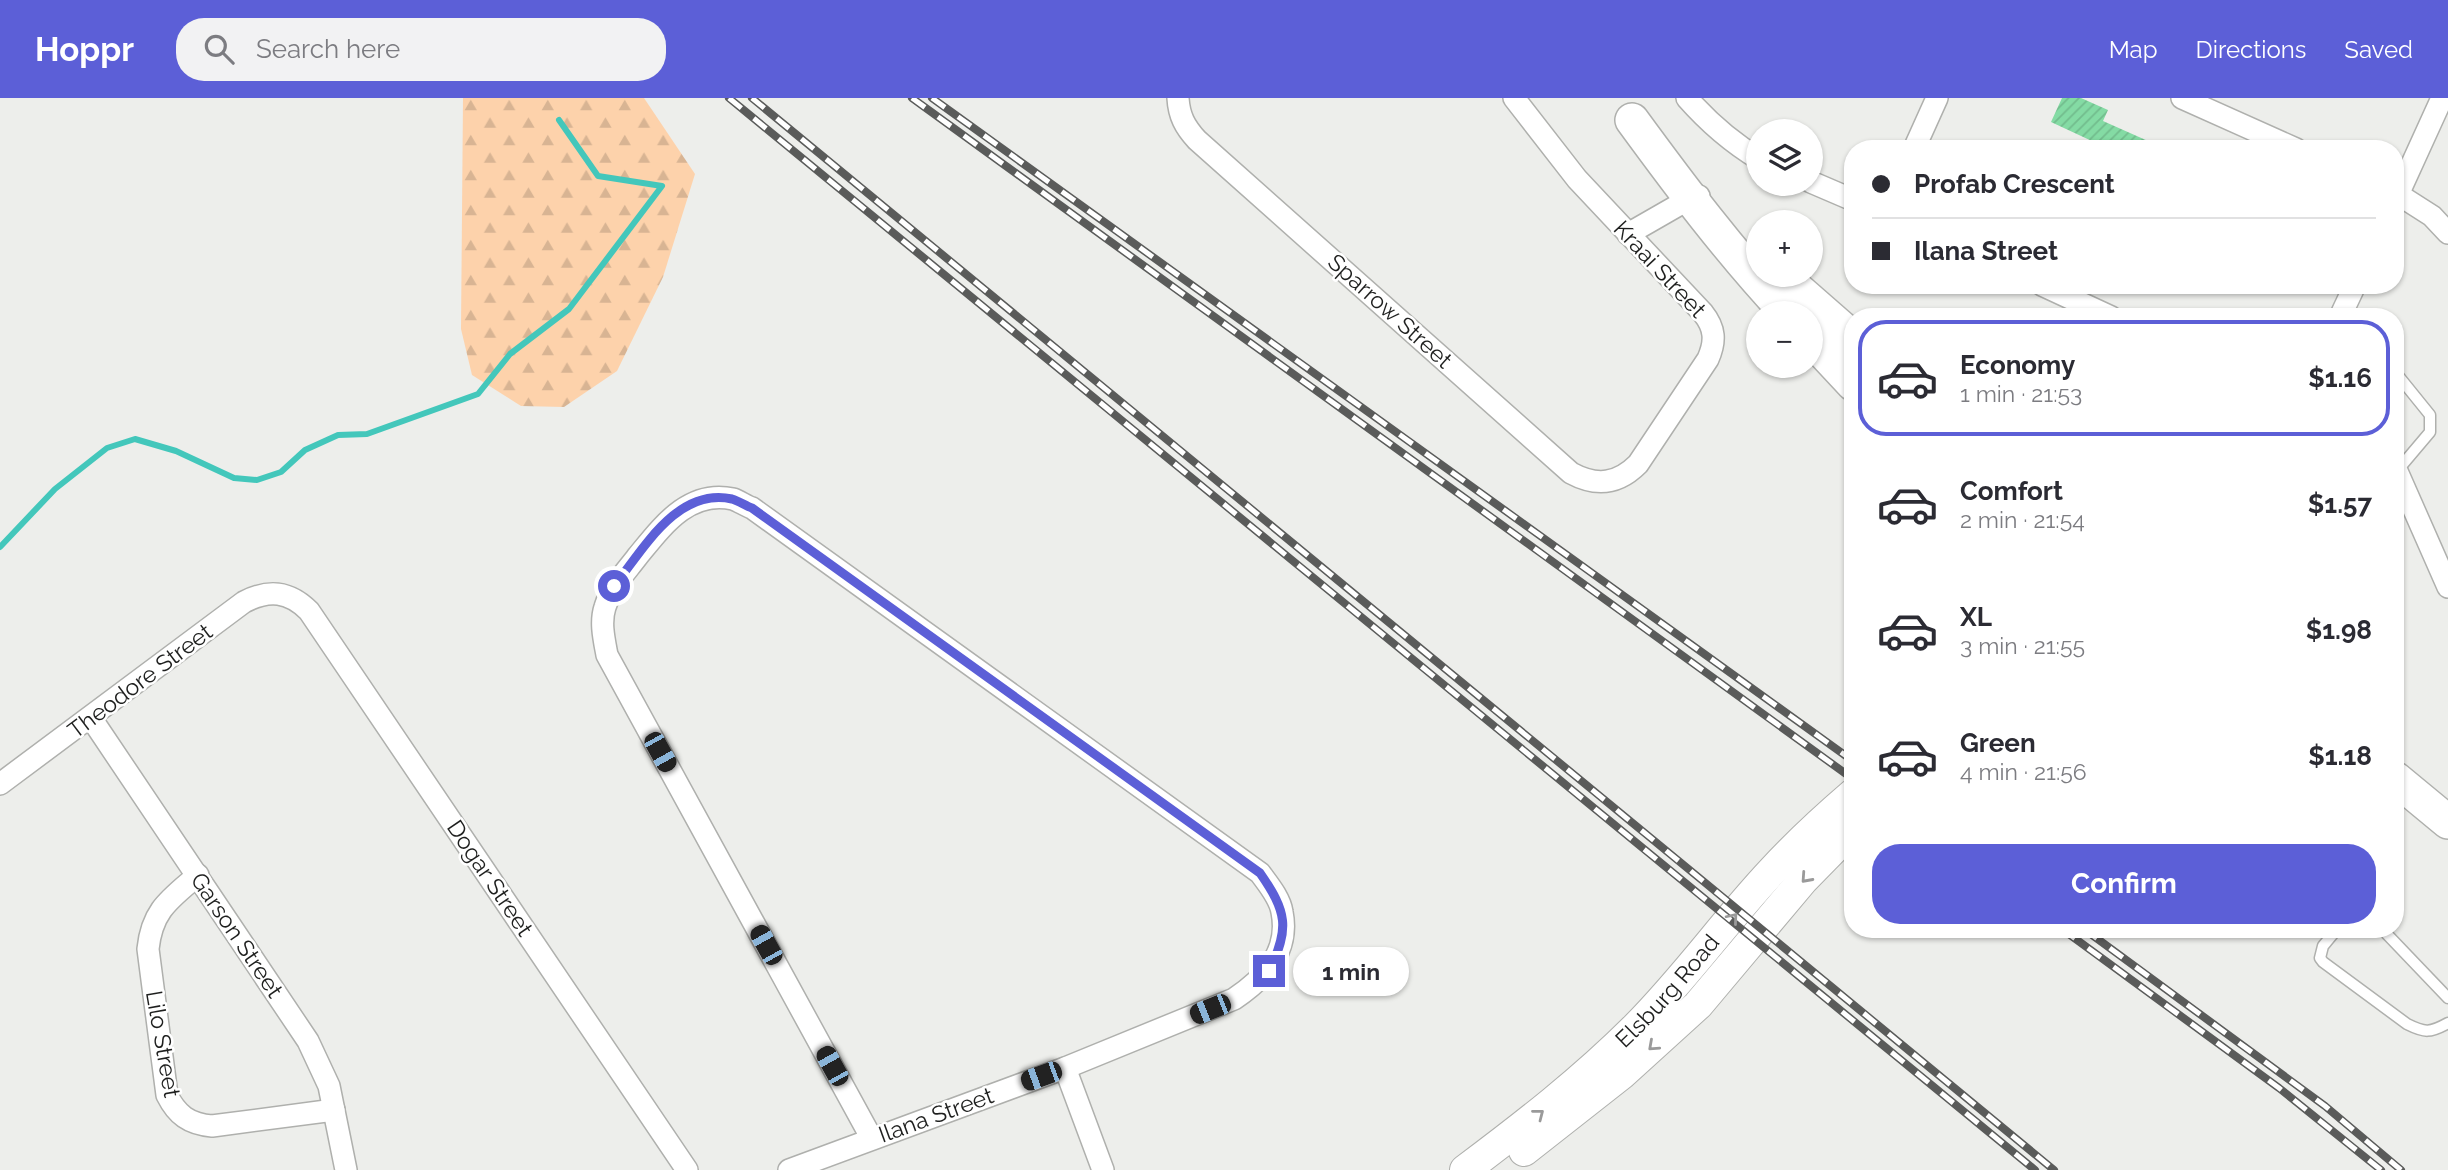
<!DOCTYPE html>
<meta charset="utf-8">
<style>
body{margin:0;font-family:Raleway,sans-serif;background:#f2f2f3;color:#2b2b33;height:100vh;display:flex;flex-direction:column;font-size:26px;white-space:nowrap}
*{box-sizing:border-box;margin:0}
p{font-size:23px;color:#7c7c81}
.icon{flex:none;width:38px;height:38px;fill:none;stroke:currentColor;stroke-width:2;stroke-linecap:round;stroke-linejoin:round}
.map{position:relative;flex:1;overflow:hidden}
.drawer{position:absolute;left:1844px;top:210px;width:560px;height:630px;display:flex;flex-direction:column;background:#fff;border-radius:28px;box-shadow:0 2px 5px #0004}
.drawer>*{flex:none}
.top-card{position:absolute;left:1844px;top:42px;width:560px;height:154px;border-radius:28px;box-shadow:0 2px 5px #0004;display:grid;align-content:center;height:154px;padding:0 28px;background:#fff}
.fabs{position:absolute;left:1746px;top:21px;display:grid;gap:14px}
.fabs a{display:grid;place-items:center;width:77px;height:77px;border-radius:50%;background:#fff;box-shadow:0 2px 5px #0004;font-size:35px}
.end{position:absolute;width:32px;height:32px;margin:-16px;border:9px solid #5c5fd7;background:#fff;box-shadow:0 0 0 4px #fff}
.from{border-radius:50%}
.bubble{position:absolute;height:49px;border-radius:24px;background:#fff;box-shadow:0 2px 5px #0004;font-size:23px;font-weight:700;line-height:49px;text-align:center}
.car{position:absolute;width:21px;height:42px;margin:-21px -10px;border-radius:9px;box-shadow:0 0 5px 2px #0007;background:linear-gradient(#222 24%,#8ab4d8 0 40%,#222 0 76%,#8ab4d8 0 86%,#222 0)}
.top-card b{display:flex;align-items:center;gap:24px;height:66px;font-size:26px}
.top-card b+b{border-top:2px solid #e1e1e2}
.top-card i{width:18px;height:18px;background:#2b2b33}
ul{padding:12px 0 0;list-style:none}
li{display:flex;align-items:center;gap:21px;height:116px;margin:0 14px 10px;padding:0 14px;border:4px solid transparent;border-radius:28px}
li div{flex:1}
li b{display:block;font-size:26px}
li em{font-style:normal;font-weight:700}
li.active{border-color:#5c5fd7}
li>.icon{width:63px;height:63px;stroke-width:1.5}
.button{display:flex;gap:14px;margin-top:auto;padding:14px 28px}
.button a{flex:1;height:80px;border-radius:28px;background:#5c5fd7;color:#fff;font-size:28px;font-weight:700;line-height:80px;text-align:center}
header{display:flex;align-items:center;gap:42px;box-sizing:border-box;height:98px;padding:0 35px;background:#5c5fd7;color:#fff}
header strong{font-size:33px}
nav{display:flex;gap:38px;margin-inline-start:auto;font-size:24px}
.search{width:490px;height:63px;background:#f2f2f3;display:flex;align-items:center;gap:18px;box-sizing:border-box;padding:0 24px;border-radius:28px;color:#7c7c81;font-size:26px}
.map>svg:first-child{display:block}
.forest{fill:url(#forest-firs)}
.lines{fill:none;stroke-linecap:round;stroke-linejoin:round}
.stream{stroke:#43c7bb;stroke-width:6}
.building{fill:url(#building-hatch)}
.service-casing{stroke:#afb0ad;stroke-width:13}
.minor-casing{stroke:#afb0ad;stroke-width:24}
.secondary-casing{stroke:#afb0ad;stroke-width:32}
.primary-casing{stroke:#afb0ad;stroke-width:36}
.service{stroke:#fff;stroke-width:10}
.minor{stroke:#fff;stroke-width:21}
.secondary{stroke:#fff;stroke-width:30}
.primary{stroke:#fff;stroke-width:33}
.rail-casing{stroke:#5a5b5a;stroke-width:8}
.rail{stroke:#fff;stroke-width:5;stroke-dasharray:16;stroke-linecap:butt}
.oneway{stroke:#9a9a9a}
.route{stroke:#5c5fd7;stroke-width:9}
.labels{text-anchor:middle;stroke-width:5;stroke-linejoin:round;paint-order:stroke}
.street-label{font-size:23px;fill:#1e1f1e;stroke:#fff}
</style>
<header>
<strong>Hoppr</strong>
<div class="search"><svg class="icon" aria-label="search" viewBox="0 0 24 24"><circle cx="10" cy="10" r="6"/><path d="M15 15l6 6"/></svg>Search here</div>
<nav><a>Map</a><a>Directions</a><a>Saved</a></nav>
</header>
<div class="map">
<svg width="2448" height="1072" viewBox="0 0 2448 1072">
<defs>
<pattern id="forest-firs" width="22" height="20" patternUnits="userSpaceOnUse" patternTransform="scale(1.75)"><rect width="22" height="20" fill="#fdd2ab"/><path d="M5 1l3.5 6h-7zM16 11l3.5 6h-7z" fill="#d8b493"/></pattern>
<pattern id="building-hatch" width="6" height="6" patternUnits="userSpaceOnUse" patternTransform="scale(1.75)"><rect width="6" height="6" fill="#84dba4"/><path d="M-1 1l2-2M0 6l6-6M5 7l2-2" fill="none" stroke="#72bc8d"/></pattern>
</defs>
<rect width="100%" height="100%" fill="#edeeeb"/>
<path class="forest" d="M463,0H644L695,76L663,179L617,273L564,309L521,308L472,277L461,231Z"/>
<g class="lines">
<path class="stream" d="M0,449L55,391L107,350L135,341L176,353L234,380L257,382L281,374L305,352L338,337L367,336L478,296L510,256L569,211L662,88L598,78L559,22"/>
</g>
<path class="building" d="M2062,0H2081L2108,12L2103,23L2166,51H2109L2051,24Z"/>
<g class="lines">
<defs>
<g id="service">
<path d="M2396,275L2430,317V334L2397,373"/>
<path d="M2337,831L2323,848L2320,860L2323,864L2407,926C2425,935 2430,935 2448,925"/>
<path d="M2382,831L2448,900"/>
</g>
<g id="minor">
<path d="M1178,0C1179,18 1185,29 1197,42L1571,375C1597,389 1618,386 1638,366L1708,261C1716,243 1715,230 1703,215L1577,81L1514,0"/>
<path d="M1687,0C1709,25 1731,44 1759,61"/>
<path d="M2182,0L2296,51"/>
<path d="M1914,51L1937,0"/>
<path d="M1811,84L1853,102"/>
<path d="M2396,95L2432,118L2448,135"/>
<path d="M2396,101L2442,0"/>
<path d="M1628,136L1689,101L1699,98"/>
<path d="M2042,187L2111,219"/>
<path d="M2340,219L2355,187"/>
<path d="M2396,371L2448,489"/>
<path d="M91,620L308,943L329,988L346,1072"/>
<path d="M0,686L244,504C269,491 289,493 309,513L687,1072"/>
<path d="M198,777C170,801 152,812 148,851L167,997C177,1017 189,1026 212,1028L334,1012"/>
<path d="M1065,970L1103,1072"/>
<path d="M789,1072L1065,970L1234,901C1264,881 1290,854 1282,814C1280,800 1268,786 1260,775L752,410C746,408 739,403 733,401C688,391 661,430 637,459C625,475 611,489 605,509C600,524 604,541 607,557L872,1041"/>
</g>
<g id="secondary">
<path d="M1524,1053L1622,976L1698,907L1803,782L1853,731"/>
<path id="s1" d="M1465,1072C1525,1027 1583,982 1636,929C1685,880 1725,823 1772,773C1797,746 1825,720 1853,696"/>
</g>
<g id="primary">
<path d="M1632,22C1681,89 1730,154 1787,215"/>
<path d="M1781,177L1853,240"/>
<path d="M1811,241L1853,286"/>
<path d="M2396,681L2448,724"/>
</g>
</defs>
<use href="#service" class="service-casing"/>
<use href="#minor" class="minor-casing"/>
<use href="#secondary" class="secondary-casing"/>
<use href="#primary" class="primary-casing"/>
<use href="#service" class="service"/>
<use href="#minor" class="minor"/>
<use href="#secondary" class="secondary"/>
<use href="#primary" class="primary"/>
<defs>
<g id="rail">
<path d="M729,0L2035,1072"/>
<path d="M752,0L2054,1072"/>
<path d="M912,0L1853,681"/>
<path d="M932,0L1853,663"/>
<path d="M2062,831L2279,990L2381,1072"/>
<path d="M2084,831L2325,1008L2401,1072"/>
</g>
</defs>
<use href="#rail" class="rail-casing"/>
<use href="#rail" class="rail"/>
</g>
<defs><path id="oneway-chevron" d="M-2-3.5L2.5 0L-2 3.5" fill="none" stroke-width="1.6" stroke-linecap="round" stroke-linejoin="round" transform="scale(1.75)"/></defs>
<g class="oneway">
<use href="#oneway-chevron" transform="translate(1806 780) rotate(132)"/>
<use href="#oneway-chevron" transform="translate(1733 820) rotate(-50)"/>
<use href="#oneway-chevron" transform="translate(1653 948) rotate(138)"/>
<use href="#oneway-chevron" transform="translate(1539 1016) rotate(-38)"/>
</g>
<g class="lines">
<path class="route" d="M614,488C643,452 677,389 732,401C739,403 746,408 752,410L1260,775C1287,814 1290,830 1269,873"/>
</g>
<g class="labels">
<g class="street-label">
<text transform="translate(1660 171) rotate(47)" y="8">Kraai Street</text>
<text transform="translate(1390 213) rotate(42)" y="8">Sparrow Street</text>
<text transform="translate(140 583) rotate(-37)" y="8">Theodore Street</text>
<text transform="translate(490 780) rotate(56)" y="8">Dogar Street</text>
<text transform="translate(237 837) rotate(56)" y="8">Garson Street</text>
<text dy="8" stroke="none"><textPath href="#s1" startOffset="271">Elsburg Road</textPath></text>
<text transform="translate(163 946) rotate(80)" y="8">Lilo Street</text>
<text transform="translate(936 1017) rotate(-20)" y="8">Ilana Street</text>
</g>
</g>
</svg>
<div class="fabs">
<a><svg class="icon" aria-label="layers" viewBox="0 0 24 24"><path d="M12 4l9 5-9 5-9-5zM3 14l9 5 9-5"/></svg></a>
<a>+</a>
<a>−</a>
</div>
<i class="end from" style="left:614px;top:488px"></i>
<i class="end" style="left:1269px;top:873px"></i>
<div class="bubble" style="left:1293px;top:849px;width:116px">1 min</div>
<i class="car" style="left:660px;top:654px;rotate:151deg"></i>
<i class="car" style="left:766px;top:847px;rotate:331deg"></i>
<i class="car" style="left:1210px;top:911px;rotate:248deg"></i>
<i class="car" style="left:832px;top:968px;rotate:331deg"></i>
<i class="car" style="left:1041px;top:978px;rotate:250deg"></i>
<div class="top-card">
<b><i class="from"></i>Profab Crescent</b>
<b><i></i>Ilana Street</b>
</div>
<section class="drawer">
<ul>
<li class="active"><svg class="icon" aria-label="car" viewBox="0 0 24 24"><path d="M5 17H2v-5l4-1 3-4h7l3 4 3 1v5h-3M9 17h6M6 11h13"/><circle cx="7" cy="17" r="2"/><circle cx="17" cy="17" r="2"/></svg><div><b>Economy</b><p>1 min · 21:53</p></div><em>$1.16</em></li>
<li><svg class="icon" aria-label="car" viewBox="0 0 24 24"><path d="M5 17H2v-5l4-1 3-4h7l3 4 3 1v5h-3M9 17h6M6 11h13"/><circle cx="7" cy="17" r="2"/><circle cx="17" cy="17" r="2"/></svg><div><b>Comfort</b><p>2 min · 21:54</p></div><em>$1.57</em></li>
<li><svg class="icon" aria-label="car" viewBox="0 0 24 24"><path d="M5 17H2v-5l4-1 3-4h7l3 4 3 1v5h-3M9 17h6M6 11h13"/><circle cx="7" cy="17" r="2"/><circle cx="17" cy="17" r="2"/></svg><div><b>XL</b><p>3 min · 21:55</p></div><em>$1.98</em></li>
<li><svg class="icon" aria-label="car" viewBox="0 0 24 24"><path d="M5 17H2v-5l4-1 3-4h7l3 4 3 1v5h-3M9 17h6M6 11h13"/><circle cx="7" cy="17" r="2"/><circle cx="17" cy="17" r="2"/></svg><div><b>Green</b><p>4 min · 21:56</p></div><em>$1.18</em></li>
</ul>
<div class="button"><a>Confirm</a></div>
</section>
</div>
